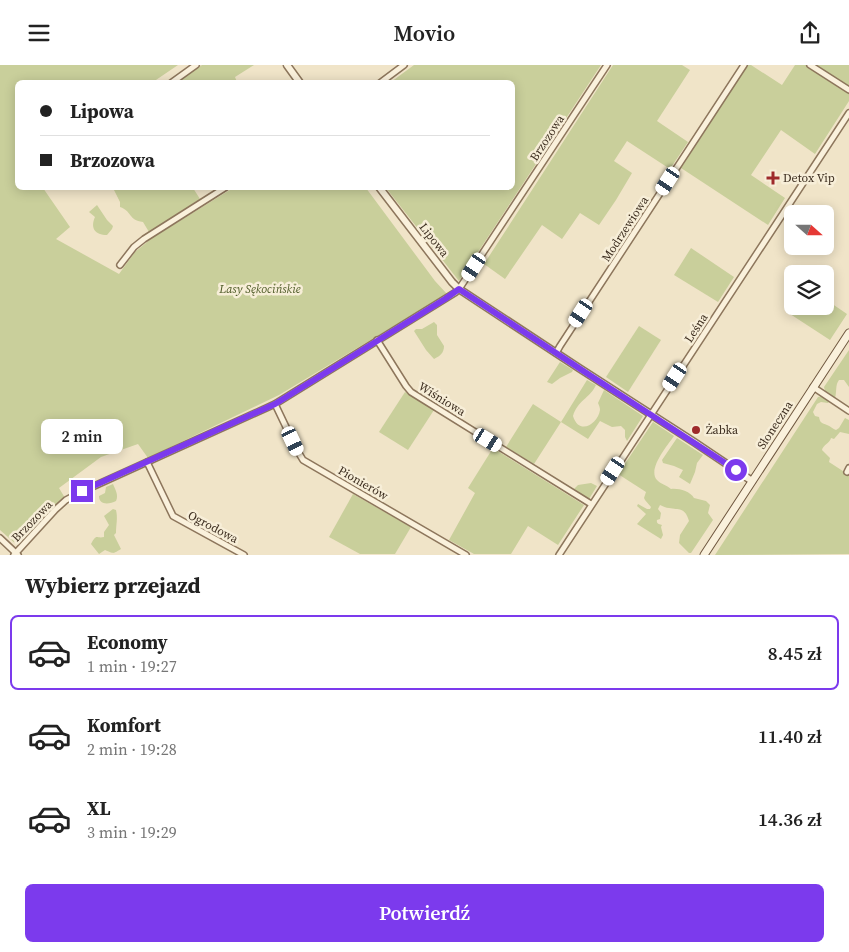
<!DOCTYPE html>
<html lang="pl">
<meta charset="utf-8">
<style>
body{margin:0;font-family:"Source Serif 4",serif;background:#f2f2f2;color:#222;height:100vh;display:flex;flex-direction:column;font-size:19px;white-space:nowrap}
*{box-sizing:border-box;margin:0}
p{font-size:16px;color:#767676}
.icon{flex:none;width:28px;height:28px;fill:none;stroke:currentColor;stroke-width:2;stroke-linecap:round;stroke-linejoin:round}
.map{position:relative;height:490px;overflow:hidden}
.drawer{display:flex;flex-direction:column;background:#fff;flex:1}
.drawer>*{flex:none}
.top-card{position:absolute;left:15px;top:15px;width:500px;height:110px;border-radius:8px;box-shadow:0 2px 12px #0003;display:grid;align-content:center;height:110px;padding:0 25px;background:#fff}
.needle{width:32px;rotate:111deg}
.controls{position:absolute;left:784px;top:140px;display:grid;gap:10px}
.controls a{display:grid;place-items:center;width:50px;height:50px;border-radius:8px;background:#fff;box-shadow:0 2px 12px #0003;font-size:25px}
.end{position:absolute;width:22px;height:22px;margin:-11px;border:6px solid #7c3aed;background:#fff;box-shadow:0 0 0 2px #fff}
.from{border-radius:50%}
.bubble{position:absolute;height:35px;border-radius:8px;background:#fff;box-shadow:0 2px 12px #0003;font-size:16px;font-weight:600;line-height:35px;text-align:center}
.car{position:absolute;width:15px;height:30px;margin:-15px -8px;border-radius:6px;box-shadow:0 0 4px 1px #0007;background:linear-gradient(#fff 24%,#345 0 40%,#fff 0 76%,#345 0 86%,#fff 0)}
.top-card b{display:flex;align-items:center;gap:18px;height:48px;font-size:19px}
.top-card b+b{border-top:1px solid #e0e0e0}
.top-card i{width:12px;height:12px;background:#222}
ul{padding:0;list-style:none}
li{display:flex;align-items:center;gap:15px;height:75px;margin:0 10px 8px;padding:0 15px;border:2px solid transparent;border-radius:8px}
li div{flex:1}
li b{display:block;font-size:19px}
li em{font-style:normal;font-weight:600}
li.on{border-color:#7c3aed}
li>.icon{width:45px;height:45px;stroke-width:1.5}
h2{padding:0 25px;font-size:22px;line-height:60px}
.button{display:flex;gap:10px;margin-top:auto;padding:10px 25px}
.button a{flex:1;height:58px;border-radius:8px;background:#7c3aed;color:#fff;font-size:20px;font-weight:600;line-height:58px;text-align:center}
header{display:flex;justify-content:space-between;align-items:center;height:65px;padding:0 25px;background:#fff;font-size:22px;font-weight:600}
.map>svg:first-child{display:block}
.green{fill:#c9cf9b}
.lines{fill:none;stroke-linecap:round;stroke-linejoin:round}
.minor-casing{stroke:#8d765c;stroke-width:8}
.tertiary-casing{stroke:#8d765c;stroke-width:9}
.secondary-casing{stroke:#6f573f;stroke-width:9}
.minor{stroke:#faf1dc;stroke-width:5}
.tertiary{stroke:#faf1dc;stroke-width:6}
.secondary{stroke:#faf1dc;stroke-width:7}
.route{stroke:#7c3aed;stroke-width:6}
.poi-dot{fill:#9e2a2b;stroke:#f7eed8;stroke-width:2}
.labels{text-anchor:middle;stroke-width:5;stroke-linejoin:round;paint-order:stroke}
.street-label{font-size:12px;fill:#3d2e20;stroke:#f7eed8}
.poi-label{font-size:12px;fill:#3d2e20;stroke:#f7eed8;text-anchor:start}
.park-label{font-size:12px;font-style:italic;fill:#4d5a26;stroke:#f7eed8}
</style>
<header><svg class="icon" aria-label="menu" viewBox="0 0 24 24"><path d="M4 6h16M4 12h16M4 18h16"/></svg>Movio<svg class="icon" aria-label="share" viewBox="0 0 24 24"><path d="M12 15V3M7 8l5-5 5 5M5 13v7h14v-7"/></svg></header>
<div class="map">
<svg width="849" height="490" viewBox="0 0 849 490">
<rect width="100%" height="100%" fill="#f0e4c8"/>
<g class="green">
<path d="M0,0H178L153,17L18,18V122L43,123L70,162L56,174L119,209L135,187L152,173L233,123H366L435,216L447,229L279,330L148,393L138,379L101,392L59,423L65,433L57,439L17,480L0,465Z"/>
<path d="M202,0H254L235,12L237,17H177Z"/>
<path d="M414,0H601L459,216L386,123L512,122V18L391,17Z"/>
<path d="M613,0H682L690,5L657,56L688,77L670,104L627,76L614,96L632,108L616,135L599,160L580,148L562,174L542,160L505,214L484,199Z"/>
<path d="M748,0H751L782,20L795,0H807L849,27V36L815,89L781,65L751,110L785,133L768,160L681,103Z"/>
<path d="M814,0H849V23Z"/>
<path d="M113,123H193L200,134L149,167L143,157C128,155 132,146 120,142V137Z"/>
<path d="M97,140L107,155L113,161L112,164L107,170C95,170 90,163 95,152L89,147Z"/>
<path d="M691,183L734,212L718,237L674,210Z"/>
<path d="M825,234L847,249L830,275L787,247L792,239V241H825Z"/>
<path d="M434,257L437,260V270L444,281C444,288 440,291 434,294L426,285L414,266L416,264H422Z"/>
<path d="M639,261L661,275L628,327L606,312Z"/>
<path d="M849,285V322L844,315H839C835,320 837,327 835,333L825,326L824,322Z"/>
<path d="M560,297L573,305L572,307L560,313L552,319L547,317Z"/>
<path d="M587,315L596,320C590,333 577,336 573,351C579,371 598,359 600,345C600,343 599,340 598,338L604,325L643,351L627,376L625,372V365L621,361L612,362L600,356L588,374L561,357L534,399L506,382L533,339L561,357Z"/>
<path d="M405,327L434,345L408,385L379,367Z"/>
<path d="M823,331L830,336L828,338L821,337L817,339L813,347L815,351L819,352C820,358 822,358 827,360C830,361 833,364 836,365L839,363L845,353L849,355V369L840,367L834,374L831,373C830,378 823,380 822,385L830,393L829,397L849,410V489L715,490L818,332Z"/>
<path d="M653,357L674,371C668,380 647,404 657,415C660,419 667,420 671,424C678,423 690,426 694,433L706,436L710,440L708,448L713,455L691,488H689L679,478L680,470L689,456C685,442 679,445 669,443C666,443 663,441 660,440L658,444L661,448L660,454L657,455C656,459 660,459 662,460L661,462L663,470L661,474L637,459L646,449L637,441L638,439L647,444H650L651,442L645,435L644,433L646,427L618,409Z"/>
<path d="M677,373L703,390L697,398L695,407L690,419L679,412L683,405L674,401L663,398L662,395Z"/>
<path d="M493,383L584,440L558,480L528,461L511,489H474L449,475L475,428L468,423Z"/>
<path d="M591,418L597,421L589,434L574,424L578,420Z"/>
<path d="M113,419C115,424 119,430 116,436C110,439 99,441 99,431L105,428L106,422Z"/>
<path d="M353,429L411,462L395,489H360L329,472Z"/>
<path d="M113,444L116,445C118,453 116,460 116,468L114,470L121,484C112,489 115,489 105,485L99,489L91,479C97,468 96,474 104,472V467L109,460L104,451Z"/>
</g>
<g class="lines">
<defs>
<g id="minor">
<path d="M810,0L849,25"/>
<path d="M171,18L196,0"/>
<path d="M380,18L404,0"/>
<path d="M120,200L134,182L144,174L226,122"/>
<path d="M377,275L406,321L411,327L591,439"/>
<path d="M556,288L560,281L744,0"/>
<path d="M813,322L849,346"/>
<path d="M275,339L297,385L303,395L466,490"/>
<path d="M147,397L173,451L244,490"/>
<path d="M847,407L849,403"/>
<path d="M0,473L18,490"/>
<path d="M14,490L55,445L66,435L81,427L275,339L456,227L459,224L607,0"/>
<path d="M559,490L849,48"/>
</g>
<g id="tertiary">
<path d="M287,0L300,18"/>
<path d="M379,122L452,217L459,224L579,303L694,377L752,416"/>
</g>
<path id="secondary" d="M704,490L849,268"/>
</defs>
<use href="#minor" class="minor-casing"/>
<use href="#tertiary" class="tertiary-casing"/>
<use href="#secondary" class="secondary-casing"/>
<use href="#minor" class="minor"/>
<use href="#tertiary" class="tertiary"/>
<use href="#secondary" class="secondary"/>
</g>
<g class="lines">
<path class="route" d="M82,426L275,339L445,234L459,224L591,311L736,405"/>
</g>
<g class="poi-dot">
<path d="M770.5 105.5h5v5h5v5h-5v5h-5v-5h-5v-5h5z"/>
<circle cx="696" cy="365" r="5"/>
</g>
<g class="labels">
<g class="street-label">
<text transform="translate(547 73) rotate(-57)" y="4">Brzozowa</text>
<text transform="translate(625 164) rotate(-57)" y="4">Modrzewiowa</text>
<text transform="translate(434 175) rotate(52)" y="4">Lipowa</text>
<text transform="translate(696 263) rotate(-57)" y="4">Leśna</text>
<text transform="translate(442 334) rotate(32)" y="4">Wiśniowa</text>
<text transform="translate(775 360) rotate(-57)" y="4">Słoneczna</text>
<text transform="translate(363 418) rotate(30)" y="4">Pionierów</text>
<text transform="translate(32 456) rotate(-46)" y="4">Brzozowa</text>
<text transform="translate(213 462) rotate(28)" y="4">Ogrodowa</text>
</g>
<g class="poi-label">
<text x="783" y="117">Detox Vip</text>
<text x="706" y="369">Żabka</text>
</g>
<g class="park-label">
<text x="260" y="228">Lasy Sękocińskie</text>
</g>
</g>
</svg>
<div class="controls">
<a><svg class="needle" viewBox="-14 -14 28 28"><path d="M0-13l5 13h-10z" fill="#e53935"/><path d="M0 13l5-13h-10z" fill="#767676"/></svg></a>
<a><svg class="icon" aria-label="layers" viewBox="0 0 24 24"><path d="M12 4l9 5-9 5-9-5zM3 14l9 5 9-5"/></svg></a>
</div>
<i class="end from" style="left:736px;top:405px"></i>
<i class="end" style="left:82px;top:426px"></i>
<div class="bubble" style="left:41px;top:354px;width:82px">2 min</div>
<i class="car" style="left:668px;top:116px;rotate:213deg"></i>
<i class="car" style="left:474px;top:202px;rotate:213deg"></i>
<i class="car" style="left:581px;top:248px;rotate:213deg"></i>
<i class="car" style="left:675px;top:312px;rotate:213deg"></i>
<i class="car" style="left:488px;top:375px;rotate:121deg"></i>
<i class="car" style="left:293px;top:376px;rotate:155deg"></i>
<i class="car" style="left:613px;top:406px;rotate:213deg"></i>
<div class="top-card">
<b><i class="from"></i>Lipowa</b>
<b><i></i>Brzozowa</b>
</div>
</div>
<section class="drawer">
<h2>Wybierz przejazd</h2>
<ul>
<li class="on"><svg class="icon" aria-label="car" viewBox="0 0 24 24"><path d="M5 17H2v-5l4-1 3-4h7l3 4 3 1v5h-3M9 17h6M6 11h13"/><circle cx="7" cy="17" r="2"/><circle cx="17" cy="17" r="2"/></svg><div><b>Economy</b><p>1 min · 19:27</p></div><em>8.45 zł</em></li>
<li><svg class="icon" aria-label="car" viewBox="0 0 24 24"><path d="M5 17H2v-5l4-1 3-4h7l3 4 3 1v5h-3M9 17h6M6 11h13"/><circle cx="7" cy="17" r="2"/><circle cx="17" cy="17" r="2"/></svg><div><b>Komfort</b><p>2 min · 19:28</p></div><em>11.40 zł</em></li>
<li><svg class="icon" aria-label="car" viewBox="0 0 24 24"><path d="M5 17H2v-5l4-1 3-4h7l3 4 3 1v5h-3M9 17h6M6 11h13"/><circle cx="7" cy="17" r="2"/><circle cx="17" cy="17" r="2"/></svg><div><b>XL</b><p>3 min · 19:29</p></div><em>14.36 zł</em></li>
</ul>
<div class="button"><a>Potwierdź</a></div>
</section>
